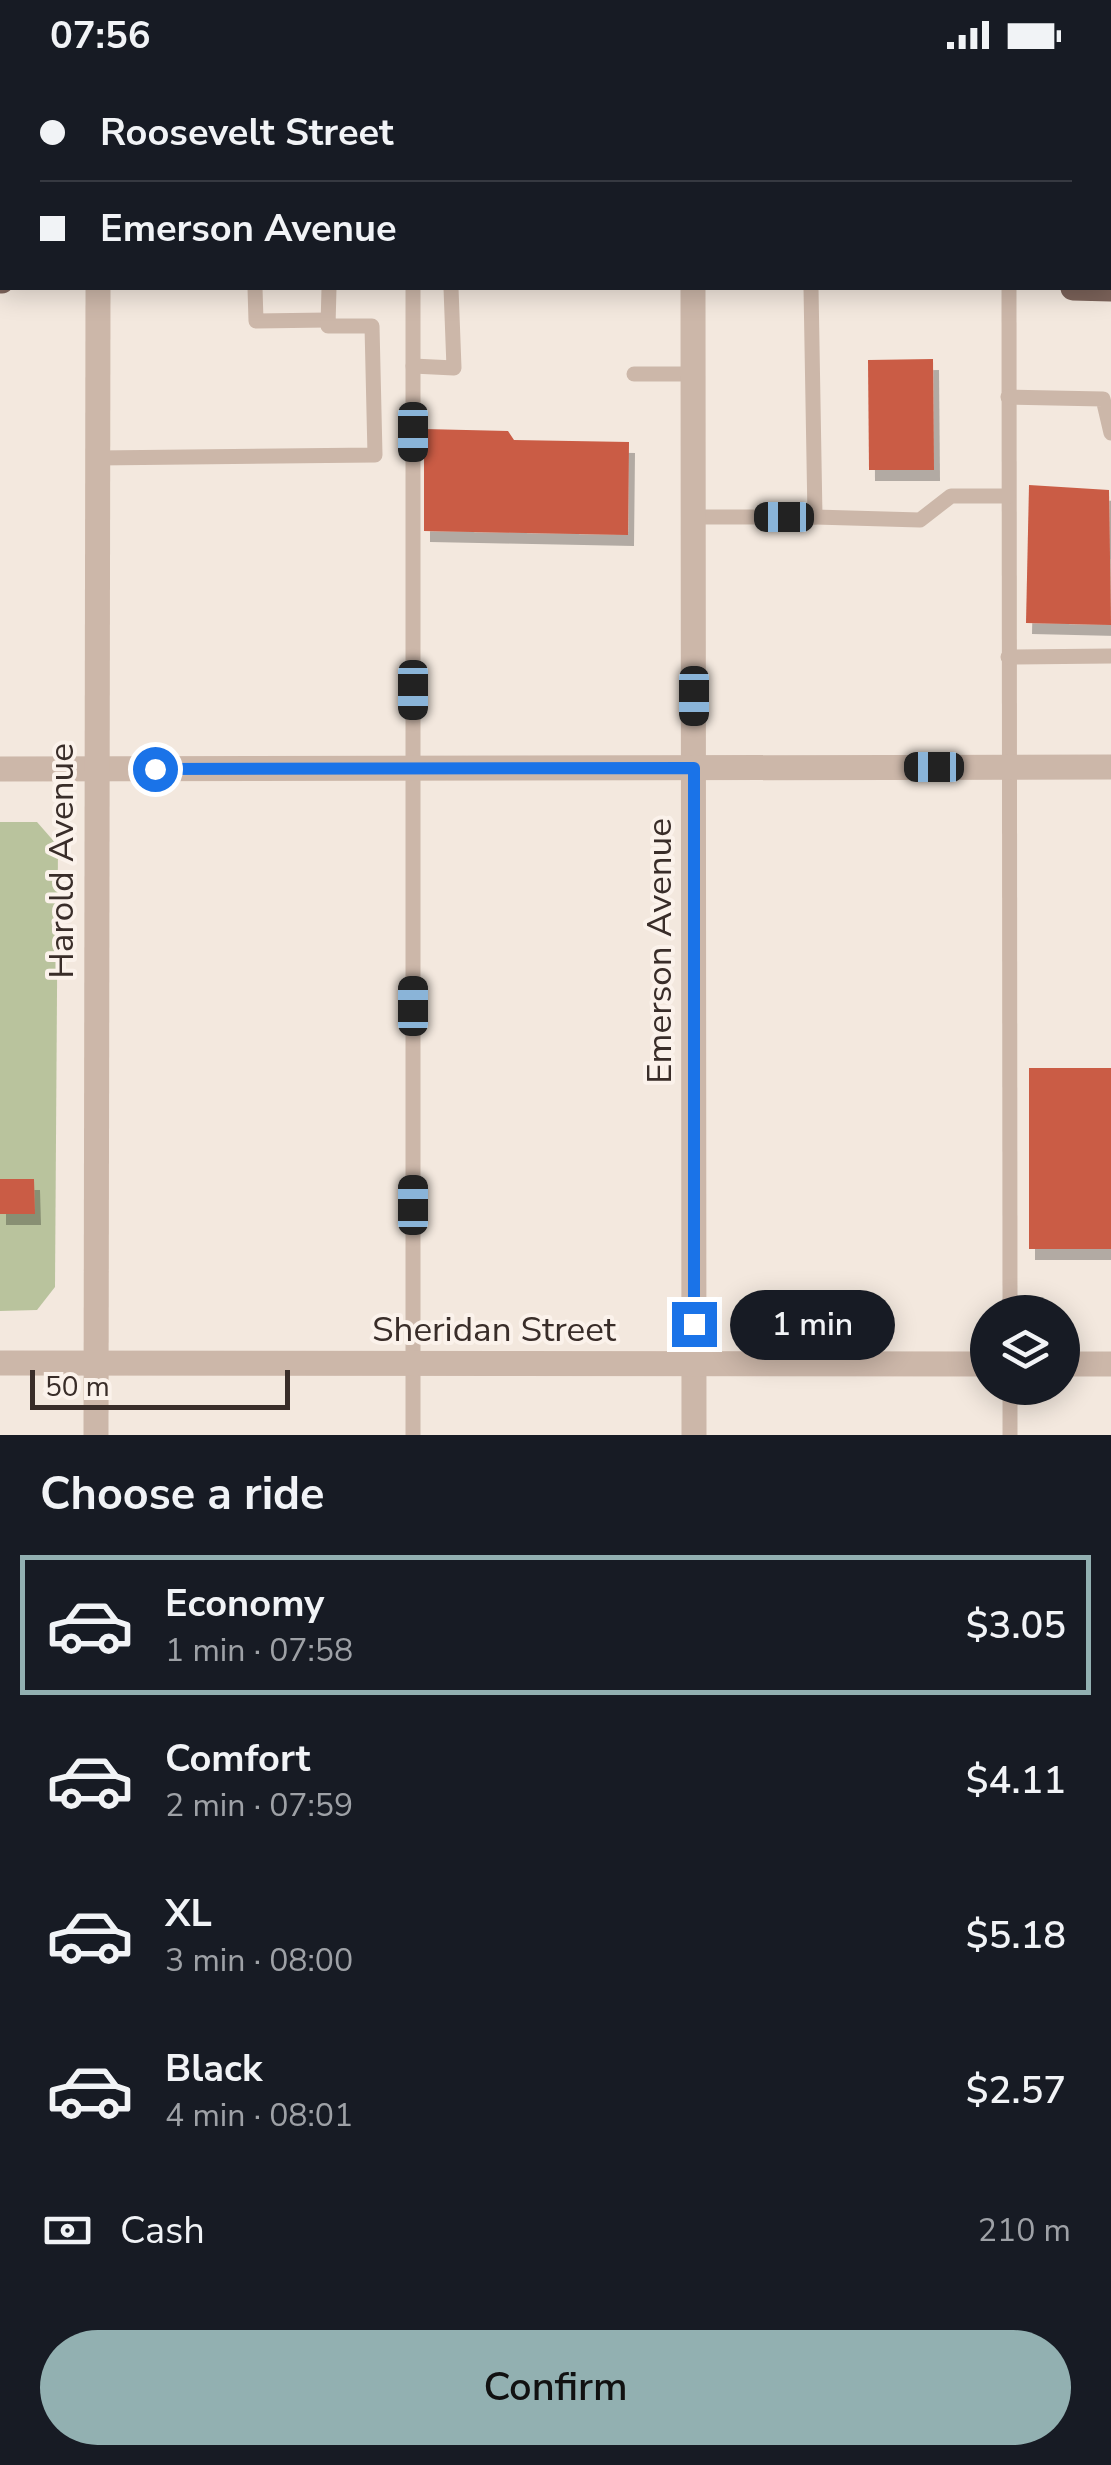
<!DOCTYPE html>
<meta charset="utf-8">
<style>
body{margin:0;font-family:"Nunito Sans",sans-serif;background:#242831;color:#f1f3f6;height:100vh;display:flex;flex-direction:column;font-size:38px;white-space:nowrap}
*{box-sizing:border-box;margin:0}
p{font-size:32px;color:#9ea1a6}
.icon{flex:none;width:55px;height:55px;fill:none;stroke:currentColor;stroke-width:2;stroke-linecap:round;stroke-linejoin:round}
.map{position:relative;height:1365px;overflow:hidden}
.details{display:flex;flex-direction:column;background:#171b24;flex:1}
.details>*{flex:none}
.top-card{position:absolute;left:0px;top:0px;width:1112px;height:220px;box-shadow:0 5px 25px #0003;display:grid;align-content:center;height:220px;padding:0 40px;background:#171b24}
.tools{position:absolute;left:970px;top:1225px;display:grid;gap:20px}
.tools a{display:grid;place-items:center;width:110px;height:110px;border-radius:50%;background:#171b24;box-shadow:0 5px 25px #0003;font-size:50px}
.scale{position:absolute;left:30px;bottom:25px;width:260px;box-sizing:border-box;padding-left:10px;border:5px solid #392d29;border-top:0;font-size:28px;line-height:35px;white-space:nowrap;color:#392d29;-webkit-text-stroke:8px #fbf2eb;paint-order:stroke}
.end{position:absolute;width:45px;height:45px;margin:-22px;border:12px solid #1a73e8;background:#fff;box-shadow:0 0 0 5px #fff}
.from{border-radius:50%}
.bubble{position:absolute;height:70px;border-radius:35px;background:#171b24;box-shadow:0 5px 25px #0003;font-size:32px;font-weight:600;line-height:70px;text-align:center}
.car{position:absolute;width:30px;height:60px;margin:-30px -15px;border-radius:12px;box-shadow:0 0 8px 2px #0007;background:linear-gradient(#222 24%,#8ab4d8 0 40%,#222 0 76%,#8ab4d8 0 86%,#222 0)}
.top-card b{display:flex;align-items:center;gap:35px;height:95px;font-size:38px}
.top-card b+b{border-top:2px solid #363941}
.top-card i{width:25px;height:25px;background:#f1f3f6}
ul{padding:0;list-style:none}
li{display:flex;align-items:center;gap:30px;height:140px;margin:0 20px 15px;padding:0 20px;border:5px solid transparent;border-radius:0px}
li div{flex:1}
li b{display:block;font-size:38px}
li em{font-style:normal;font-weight:600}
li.on{border-color:#92b0b1}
li>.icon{width:90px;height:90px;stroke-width:1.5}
h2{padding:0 40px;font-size:45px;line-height:120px}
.pay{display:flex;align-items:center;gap:25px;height:110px;padding:0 40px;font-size:38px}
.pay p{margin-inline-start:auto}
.action{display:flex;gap:20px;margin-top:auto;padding:20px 40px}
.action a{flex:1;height:115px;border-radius:60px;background:#92b0b1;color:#111;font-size:40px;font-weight:600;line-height:115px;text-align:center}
.status{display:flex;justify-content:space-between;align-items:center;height:70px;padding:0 50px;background:#171b24;direction:ltr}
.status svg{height:28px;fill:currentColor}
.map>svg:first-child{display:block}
.green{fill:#b9c39d}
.building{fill:#ca5c45;filter:url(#shadow)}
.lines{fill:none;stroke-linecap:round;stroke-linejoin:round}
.service{stroke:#ccb7a9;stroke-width:15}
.minor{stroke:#ccb7a9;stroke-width:25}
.tertiary{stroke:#ccb7a9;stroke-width:25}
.primary{stroke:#7c635a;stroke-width:25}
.route{stroke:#1a73e8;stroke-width:12}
.labels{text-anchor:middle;stroke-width:8;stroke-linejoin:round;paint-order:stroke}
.street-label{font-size:35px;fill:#392d29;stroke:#fbf2eb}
</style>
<div class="status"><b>07:56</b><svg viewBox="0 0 49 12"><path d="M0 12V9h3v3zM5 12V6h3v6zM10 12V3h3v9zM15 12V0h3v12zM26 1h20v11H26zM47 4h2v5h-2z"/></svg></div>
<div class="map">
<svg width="1111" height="1365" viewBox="0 0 1111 1365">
<defs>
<filter id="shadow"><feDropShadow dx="6" dy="11" stdDeviation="0" flood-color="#0004"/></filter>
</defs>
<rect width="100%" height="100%" fill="#f3e8de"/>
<path class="green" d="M0,752H37L58,776L55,1217L37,1240L0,1241Z"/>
<g class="building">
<path d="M933,289L934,400H869L868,290Z"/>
<path d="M424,359L508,361L514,370L629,372L628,465L424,461Z"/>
<path d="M1029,415L1109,420L1111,555L1026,553Z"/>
<rect x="1029" y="998" width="82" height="181"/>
<path d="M0,1109H34L35,1144H0Z"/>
</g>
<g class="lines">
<g class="service">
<path d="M58,0V2"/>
<path d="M118,0L119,2"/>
<path d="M322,0V2"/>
<path d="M221,2V0"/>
<path d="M606,2L610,0"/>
<path d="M255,218L256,251L328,250"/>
<path d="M1009,218L1010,1242"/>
<path d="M413,296L454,298L451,218"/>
<path d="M634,304H693"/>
<path d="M1008,327L1103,329L1111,363"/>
<path d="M97,388L375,385L372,256H328L329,218"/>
<path d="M693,447H815L811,218"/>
<path d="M815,447L920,450L951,426H1008"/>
<path d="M1008,587L1111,586"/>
<path d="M1010,1318V1365"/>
<path d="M413,1365V218"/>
</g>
<g class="minor">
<path d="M693,218L694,1365"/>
<path d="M0,699L1111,697"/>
<path d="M0,1293L988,1294"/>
<path d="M1062,1294H1111"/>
<path d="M96,1365L98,218"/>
</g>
<path class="tertiary" d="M718,2L721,0"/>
<g class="primary">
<path d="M0,128H2"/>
<path d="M1110,133H1111"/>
<path d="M0,211H2"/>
<path d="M1073,218L1111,219"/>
</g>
</g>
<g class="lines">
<path class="route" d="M155,699L694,698V1254"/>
</g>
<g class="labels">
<g class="street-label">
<text transform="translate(61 791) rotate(-90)" y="12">Harold Avenue</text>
<text transform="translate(659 881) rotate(-90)" y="12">Emerson Avenue</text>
<text x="494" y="1271">Sheridan Street</text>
</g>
</g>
</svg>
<div class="tools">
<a><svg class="icon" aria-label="layers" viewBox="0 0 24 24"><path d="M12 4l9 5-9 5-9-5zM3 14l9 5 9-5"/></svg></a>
</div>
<div class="scale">50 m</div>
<i class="end from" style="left:155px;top:699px"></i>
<i class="end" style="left:694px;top:1254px"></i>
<div class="bubble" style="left:730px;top:1220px;width:165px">1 min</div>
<i class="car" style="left:413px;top:362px;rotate:180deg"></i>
<i class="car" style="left:784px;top:447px;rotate:270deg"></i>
<i class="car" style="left:413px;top:620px;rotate:180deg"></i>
<i class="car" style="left:694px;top:626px;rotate:180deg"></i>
<i class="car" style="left:934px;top:697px;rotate:270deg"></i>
<i class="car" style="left:413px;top:936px;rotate:0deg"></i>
<i class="car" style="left:413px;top:1135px;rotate:0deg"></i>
<div class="top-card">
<b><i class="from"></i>Roosevelt Street</b>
<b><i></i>Emerson Avenue</b>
</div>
</div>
<section class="details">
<h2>Choose a ride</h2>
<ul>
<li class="on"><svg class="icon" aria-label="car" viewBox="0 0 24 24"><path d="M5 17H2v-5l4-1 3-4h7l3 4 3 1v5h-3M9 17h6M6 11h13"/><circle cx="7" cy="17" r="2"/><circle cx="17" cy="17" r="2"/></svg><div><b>Economy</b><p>1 min · 07:58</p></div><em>$3.05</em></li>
<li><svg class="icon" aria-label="car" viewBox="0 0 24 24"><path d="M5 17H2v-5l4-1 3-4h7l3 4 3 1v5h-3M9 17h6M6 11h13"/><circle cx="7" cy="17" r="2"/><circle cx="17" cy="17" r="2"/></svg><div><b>Comfort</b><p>2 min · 07:59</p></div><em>$4.11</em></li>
<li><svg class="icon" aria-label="car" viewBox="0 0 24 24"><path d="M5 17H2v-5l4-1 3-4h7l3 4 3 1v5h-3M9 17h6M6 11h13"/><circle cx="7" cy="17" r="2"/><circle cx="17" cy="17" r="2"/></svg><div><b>XL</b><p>3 min · 08:00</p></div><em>$5.18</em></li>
<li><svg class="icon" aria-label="car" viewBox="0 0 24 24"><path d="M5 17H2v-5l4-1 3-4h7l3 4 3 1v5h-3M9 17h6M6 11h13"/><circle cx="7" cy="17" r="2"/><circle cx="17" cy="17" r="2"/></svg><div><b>Black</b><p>4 min · 08:01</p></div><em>$2.57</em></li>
</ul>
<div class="pay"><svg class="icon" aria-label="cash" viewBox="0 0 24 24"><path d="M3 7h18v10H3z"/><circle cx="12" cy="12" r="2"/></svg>Cash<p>210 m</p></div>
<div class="action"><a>Confirm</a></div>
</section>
